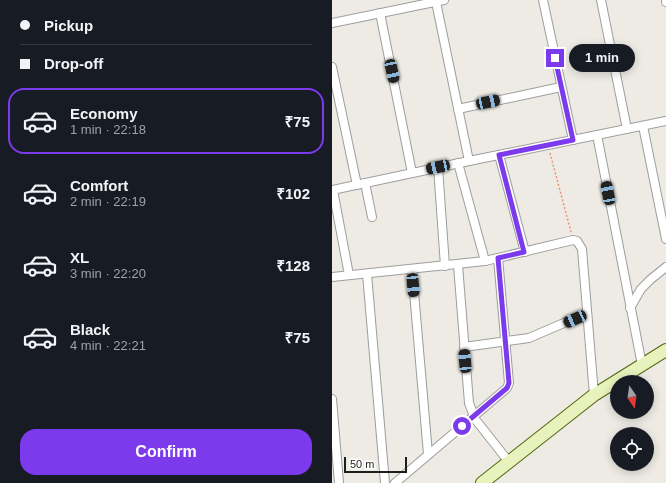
<!DOCTYPE html>
<meta charset="utf-8">
<style>
body{margin:0;font-family:Arial,sans-serif;background:#242831;color:#f1f3f6;height:100vh;display:flex;flex-direction:column;font-size:15px;white-space:nowrap}
*{box-sizing:border-box;margin:0}
p{font-size:13px;color:#9ea1a6}
.icon{flex:none;width:22px;height:22px;fill:none;stroke:currentColor;stroke-width:2;stroke-linecap:round;stroke-linejoin:round}
.map{position:relative;flex:1;overflow:hidden}
.drawer{display:flex;flex-direction:column;background:#171b24;width:332px}
.drawer>*{flex:none}
.top-card{display:grid;align-content:center;height:88px;padding:0 20px;background:#171b24}
.needle{width:26px;rotate:167deg}
.controls{position:absolute;left:278px;top:375px;display:grid;gap:8px}
.controls a{display:grid;place-items:center;width:44px;height:44px;border-radius:50%;background:#171b24;box-shadow:0 2px 10px #0003;font-size:20px}
.scale{position:absolute;left:12px;bottom:10px;width:63px;box-sizing:border-box;padding-left:4px;border:2px solid #1d1d1d;border-top:0;font-size:11px;line-height:14px;white-space:nowrap;color:#1d1d1d;-webkit-text-stroke:3px #fff;paint-order:stroke}
.end{position:absolute;width:18px;height:18px;margin:-9px;border:5px solid #7c3aed;background:#fff;box-shadow:0 0 0 2px #fff}
.from{border-radius:50%}
.bubble{position:absolute;height:28px;border-radius:14px;background:#171b24;box-shadow:0 2px 10px #0003;font-size:13px;font-weight:700;line-height:28px;text-align:center}
.car{position:absolute;width:12px;height:24px;margin:-12px -6px;border-radius:5px;box-shadow:0 0 3px 1px #0007;background:linear-gradient(#222 24%,#8ab4d8 0 40%,#222 0 76%,#8ab4d8 0 86%,#222 0)}
.top-card b{display:flex;align-items:center;gap:14px;height:38px;font-size:15px}
.top-card b+b{border-top:1px solid #363941}
.top-card i{width:10px;height:10px;background:#f1f3f6}
ul{padding:0;list-style:none}
li{display:flex;align-items:center;gap:12px;height:66px;margin:0 8px 6px;padding:0 12px;border:2px solid transparent;border-radius:16px}
li div{flex:1}
li b{display:block;font-size:15px}
li em{font-style:normal;font-weight:700}
li.selected{border-color:#7c3aed}
li>.icon{width:36px;height:36px;stroke-width:1.5}
.action{display:flex;gap:8px;margin-top:auto;padding:8px 20px}
.action a{flex:1;height:46px;border-radius:16px;background:#7c3aed;color:#fff;font-size:16px;font-weight:700;line-height:46px;text-align:center}
main{display:flex;flex:1;min-height:0}
.map>svg:first-child{display:block}
.lines{fill:none;stroke-linecap:round;stroke-linejoin:round}
.street-casing{stroke:#9e9e9e;stroke-width:10}
.secondary-casing{stroke:#526710;stroke-width:14}
.path{stroke:#ea9277;stroke-width:1.5;stroke-dasharray:2 2;stroke-linecap:butt}
.street{stroke:#fff;stroke-width:8}
.secondary{stroke:#e8f2bc;stroke-width:12}
.route{stroke:#7c3aed;stroke-width:5}
</style>
<main>
<section class="drawer">
<div class="top-card">
<b><i class="from"></i>Pickup</b>
<b><i></i>Drop-off</b>
</div>
<ul>
<li class="selected"><svg class="icon" aria-label="car" viewBox="0 0 24 24"><path d="M5 17H2v-5l4-1 3-4h7l3 4 3 1v5h-3M9 17h6M6 11h13"/><circle cx="7" cy="17" r="2"/><circle cx="17" cy="17" r="2"/></svg><div><b>Economy</b><p>1 min · 22:18</p></div><em>₹75</em></li>
<li><svg class="icon" aria-label="car" viewBox="0 0 24 24"><path d="M5 17H2v-5l4-1 3-4h7l3 4 3 1v5h-3M9 17h6M6 11h13"/><circle cx="7" cy="17" r="2"/><circle cx="17" cy="17" r="2"/></svg><div><b>Comfort</b><p>2 min · 22:19</p></div><em>₹102</em></li>
<li><svg class="icon" aria-label="car" viewBox="0 0 24 24"><path d="M5 17H2v-5l4-1 3-4h7l3 4 3 1v5h-3M9 17h6M6 11h13"/><circle cx="7" cy="17" r="2"/><circle cx="17" cy="17" r="2"/></svg><div><b>XL</b><p>3 min · 22:20</p></div><em>₹128</em></li>
<li><svg class="icon" aria-label="car" viewBox="0 0 24 24"><path d="M5 17H2v-5l4-1 3-4h7l3 4 3 1v5h-3M9 17h6M6 11h13"/><circle cx="7" cy="17" r="2"/><circle cx="17" cy="17" r="2"/></svg><div><b>Black</b><p>4 min · 22:21</p></div><em>₹75</em></li>
</ul>
<div class="action"><a>Confirm</a></div>
</section>
<div class="map">
<svg width="334" height="483" viewBox="0 0 334 483">
<rect width="100%" height="100%" fill="#edebe3"/>
<g class="lines">
<defs>
<g id="street">
<path d="M211,0L241,140"/>
<path d="M269,0L295,129"/>
<path d="M334,0V2"/>
<path d="M104,2L137,161"/>
<path d="M48,13L80,173"/>
<path d="M0,23L112,0"/>
<path d="M0,67L25,185"/>
<path d="M126,109L229,87"/>
<path d="M311,126L334,239"/>
<path d="M265,135L310,365"/>
<path d="M167,155L193,252"/>
<path d="M126,163L153,261"/>
<path d="M106,167L113,266"/>
<path d="M33,183L40,217"/>
<path d="M0,190L137,161L334,121"/>
<path d="M1,190L17,275"/>
<path d="M126,265L137,403L143,419L177,462"/>
<path d="M80,269L96,454"/>
<path d="M35,274L53,483"/>
<path d="M0,277L153,261L241,240L245,241L250,249L262,395"/>
<path d="M298,308L309,289L319,279L334,267"/>
<path d="M132,347L197,338L255,313"/>
<path d="M0,399L7,483"/>
<path d="M63,483L175,388L177,383L166,258"/>
</g>
<path id="secondary" d="M150,483L262,395L334,350"/>
</defs>
<use href="#street" class="street-casing"/>
<use href="#secondary" class="secondary-casing"/>
<path class="path" d="M218,153L239,232"/>
<use href="#street" class="street"/>
<use href="#secondary" class="secondary"/>
</g>
<g class="lines">
<path class="route" d="M130,426L175,388L177,383L166,258L192,252L167,155L241,140L223,58"/>
</g>
</svg>
<div class="controls">
<a><svg class="needle" viewBox="-14 -14 28 28"><path d="M0-13l5 13h-10z" fill="#e53935"/><path d="M0 13l5-13h-10z" fill="#9ea1a6"/></svg></a>
<a><svg class="icon" aria-label="locate" viewBox="0 0 24 24"><circle cx="12" cy="12" r="6"/><path d="M12 2v4M12 18v4M2 12h4M18 12h4"/></svg></a>
</div>
<div class="scale">50 m</div>
<i class="end from" style="left:130px;top:426px"></i>
<i class="end" style="left:223px;top:58px"></i>
<div class="bubble" style="left:237px;top:44px;width:66px">1 min</div>
<i class="car" style="left:60px;top:71px;rotate:168deg"></i>
<i class="car" style="left:156px;top:102px;rotate:78deg"></i>
<i class="car" style="left:106px;top:167px;rotate:258deg"></i>
<i class="car" style="left:276px;top:193px;rotate:349deg"></i>
<i class="car" style="left:81px;top:285px;rotate:175deg"></i>
<i class="car" style="left:243px;top:319px;rotate:246deg"></i>
<i class="car" style="left:133px;top:361px;rotate:355deg"></i>
</div>
</main>
